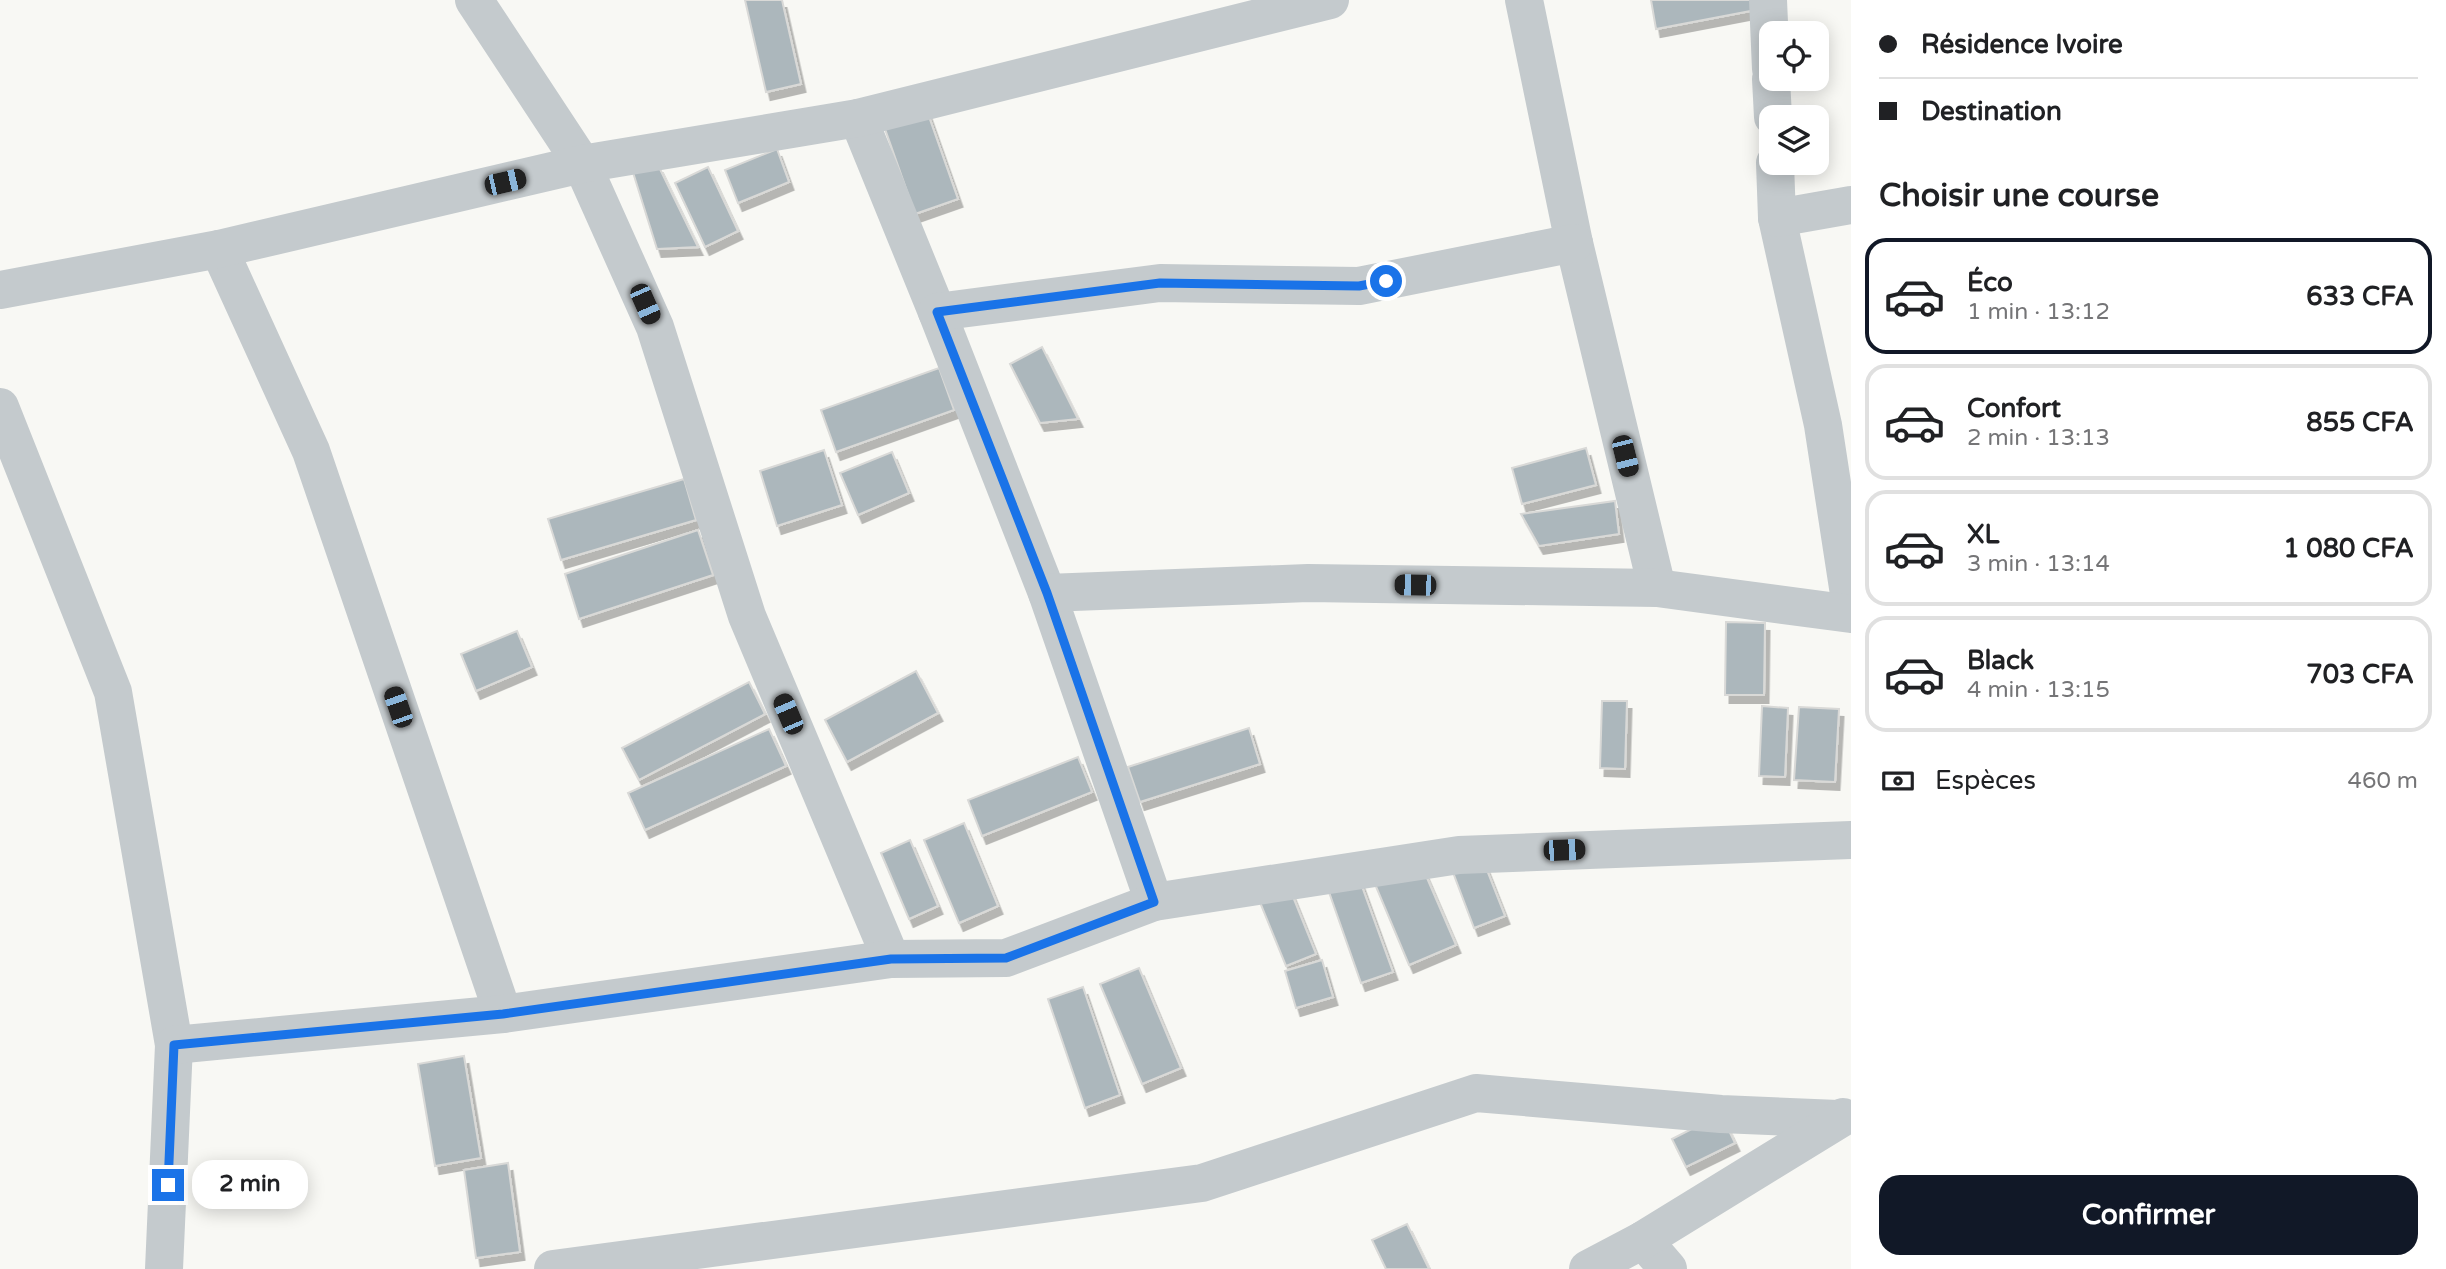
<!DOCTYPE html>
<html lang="fr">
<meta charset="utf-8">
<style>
body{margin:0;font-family:"Varela Round",sans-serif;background:#f6f6f6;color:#202124;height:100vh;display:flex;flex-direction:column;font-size:26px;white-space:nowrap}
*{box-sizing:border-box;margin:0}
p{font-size:23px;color:#757577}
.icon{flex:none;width:38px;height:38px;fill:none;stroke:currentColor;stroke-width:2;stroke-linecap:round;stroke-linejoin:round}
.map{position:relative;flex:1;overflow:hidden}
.side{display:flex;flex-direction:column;background:#fff;width:595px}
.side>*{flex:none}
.top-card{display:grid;align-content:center;height:154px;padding:0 28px;background:#fff}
.fabs{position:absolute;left:1759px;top:21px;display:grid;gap:14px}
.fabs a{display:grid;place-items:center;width:70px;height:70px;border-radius:14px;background:#fff;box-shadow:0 4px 18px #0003;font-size:35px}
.end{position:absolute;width:32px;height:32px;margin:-16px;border:9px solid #1a73e8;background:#fff;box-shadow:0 0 0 4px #fff}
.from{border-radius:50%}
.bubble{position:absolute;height:49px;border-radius:21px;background:#fff;box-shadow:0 4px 18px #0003;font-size:23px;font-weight:700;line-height:49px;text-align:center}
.car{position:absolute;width:21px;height:42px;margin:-21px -10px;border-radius:9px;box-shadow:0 0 5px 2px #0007;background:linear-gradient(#222 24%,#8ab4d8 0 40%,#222 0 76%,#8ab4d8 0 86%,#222 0)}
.top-card b{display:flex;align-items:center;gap:24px;height:66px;font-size:26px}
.top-card b+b{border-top:2px solid #e0e0e0}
.top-card i{width:18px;height:18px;background:#202124}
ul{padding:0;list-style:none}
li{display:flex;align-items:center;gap:21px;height:116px;margin:0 14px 10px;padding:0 14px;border:4px solid #e0e0e0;border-radius:21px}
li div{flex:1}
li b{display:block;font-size:26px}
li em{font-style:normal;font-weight:700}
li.active{border-color:#111827}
li>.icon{width:63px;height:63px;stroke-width:1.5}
h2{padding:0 28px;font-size:32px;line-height:84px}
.pay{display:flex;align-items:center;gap:18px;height:77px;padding:0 28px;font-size:26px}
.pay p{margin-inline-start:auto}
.cta{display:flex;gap:14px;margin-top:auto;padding:14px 28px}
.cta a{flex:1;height:80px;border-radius:21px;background:#111827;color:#fff;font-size:28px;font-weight:700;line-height:80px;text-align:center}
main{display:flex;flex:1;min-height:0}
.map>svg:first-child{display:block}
.building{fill:#acb7bc;stroke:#d9d9d7;stroke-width:2;filter:url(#shadow)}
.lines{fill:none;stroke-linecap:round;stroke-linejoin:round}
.minor{stroke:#c4cacd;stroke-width:38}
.route{stroke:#1a73e8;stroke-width:9}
</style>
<main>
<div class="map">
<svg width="1851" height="1269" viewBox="0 0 1851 1269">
<defs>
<filter id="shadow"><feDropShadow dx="4.5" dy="8" stdDeviation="0" flood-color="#0004"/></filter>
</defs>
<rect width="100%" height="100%" fill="#f8f8f4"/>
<g class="building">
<path d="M745,0H782L801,84L766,92Z"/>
<path d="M1651,0H1759L1761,9L1656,29Z"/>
<path d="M927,111L958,199L915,214L884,126Z"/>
<path d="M777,149L789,182L738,203L725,170Z"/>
<path d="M658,165L698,247L657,249L631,166Z"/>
<path d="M708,167L738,231L705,247L675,183Z"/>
<path d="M1042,347L1078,419L1040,423L1010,364Z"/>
<path d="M939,368L954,410L836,452L821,410Z"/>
<path d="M1586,448L1596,485L1522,504L1512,468Z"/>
<path d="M824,450L842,505L777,526L760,471Z"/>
<path d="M892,452L909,493L858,515L840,473Z"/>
<path d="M684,479L696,520L561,560L548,519Z"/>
<path d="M1615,501L1619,534L1539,546L1521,514Z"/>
<path d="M698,530L713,575L579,619L565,574Z"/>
<path d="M1726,622L1765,623L1764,695H1725Z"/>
<path d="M517,631L532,667L476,691L461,654Z"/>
<path d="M916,671L938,713L847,762L825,720Z"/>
<path d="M749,682L765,714L639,780L622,748Z"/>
<path d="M1602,701H1627L1625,769L1600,768Z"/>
<path d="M1762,706L1788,708L1785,777L1759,776Z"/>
<path d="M1799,707L1839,709L1835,782L1794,780Z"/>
<path d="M1249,728L1260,764L1140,802L1128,767Z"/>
<path d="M769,729L786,766L645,830L628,793Z"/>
<path d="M1078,757L1092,792L982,836L968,800Z"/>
<path d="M964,823L998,906L959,923L924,840Z"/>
<path d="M910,840L938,906L909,919L881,853Z"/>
<path d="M1481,855L1505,916L1474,928L1451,867Z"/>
<path d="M1424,871L1456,945L1409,965L1372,877Z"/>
<path d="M1360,881L1393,972L1361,983L1329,892Z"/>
<path d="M1287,882L1316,954L1286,966L1257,895Z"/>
<path d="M1322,960L1333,997L1296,1008L1285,971Z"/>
<path d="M1139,968L1181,1068L1142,1084L1100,984Z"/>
<path d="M1083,987L1120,1095L1085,1108L1048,999Z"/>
<path d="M464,1056L481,1158L435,1166L418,1064Z"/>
<path d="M1721,1114L1735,1143L1686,1167L1672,1139Z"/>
<path d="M508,1163L520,1252L476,1258L464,1170Z"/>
<path d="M1407,1224L1429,1269H1386L1372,1240Z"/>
</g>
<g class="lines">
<g class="minor">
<path d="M474,0L582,164L655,327L747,616L891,959"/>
<path d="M1524,0L1574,243L1657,588"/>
<path d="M1768,0L1771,69"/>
<path d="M1771,79L1773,117"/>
<path d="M858,118L937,312L1047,593L1154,902"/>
<path d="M1775,163L1777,218L1823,425L1851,607"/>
<path d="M1777,218L1851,205"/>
<path d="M219,249L311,451L503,1014"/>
<path d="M0,290L219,249L582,164L858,118L1330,0"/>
<path d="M937,312L1160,283L1359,286L1574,243"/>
<path d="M0,407L113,692L174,1045L164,1269"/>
<path d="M1047,593L1308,583L1657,588L1851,614"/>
<path d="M174,1045L503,1014L891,959L1006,958L1154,902L1459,855L1851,840"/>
<path d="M1643,1240L1668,1269"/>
<path d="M553,1269L1202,1183L1476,1093L1721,1114L1838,1119"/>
<path d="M1588,1269L1643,1240L1843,1117"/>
</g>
</g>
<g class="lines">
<path class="route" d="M168,1185L174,1045L503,1014L891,959L1006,958L1154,902L1047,593L937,312L1160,283L1359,286L1386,281"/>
</g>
</svg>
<div class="fabs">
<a><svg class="icon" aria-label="locate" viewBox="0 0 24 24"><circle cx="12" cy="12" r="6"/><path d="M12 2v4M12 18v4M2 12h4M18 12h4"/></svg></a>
<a><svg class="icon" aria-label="layers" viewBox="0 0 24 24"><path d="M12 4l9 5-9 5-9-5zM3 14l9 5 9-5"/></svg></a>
</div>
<i class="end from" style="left:1386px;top:281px"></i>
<i class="end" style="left:168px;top:1185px"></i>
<div class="bubble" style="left:192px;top:1160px;width:116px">2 min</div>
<i class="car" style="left:505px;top:182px;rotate:77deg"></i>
<i class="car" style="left:645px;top:304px;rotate:156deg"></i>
<i class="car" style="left:1625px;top:456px;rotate:166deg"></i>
<i class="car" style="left:1415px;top:585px;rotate:271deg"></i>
<i class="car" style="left:398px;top:707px;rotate:341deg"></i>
<i class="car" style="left:788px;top:714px;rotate:337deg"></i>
<i class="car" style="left:1564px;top:850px;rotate:88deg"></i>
</div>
<section class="side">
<div class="top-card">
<b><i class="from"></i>Résidence Ivoire</b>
<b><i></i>Destination</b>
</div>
<h2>Choisir une course</h2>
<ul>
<li class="active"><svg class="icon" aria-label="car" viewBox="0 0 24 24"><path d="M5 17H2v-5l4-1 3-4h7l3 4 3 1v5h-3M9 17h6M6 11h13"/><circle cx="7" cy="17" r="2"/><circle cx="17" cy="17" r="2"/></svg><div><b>Éco</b><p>1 min · 13:12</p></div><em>633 CFA</em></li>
<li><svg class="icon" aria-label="car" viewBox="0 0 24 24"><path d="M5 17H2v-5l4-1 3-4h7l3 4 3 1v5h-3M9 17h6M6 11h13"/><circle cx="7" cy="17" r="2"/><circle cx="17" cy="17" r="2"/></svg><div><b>Confort</b><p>2 min · 13:13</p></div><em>855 CFA</em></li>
<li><svg class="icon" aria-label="car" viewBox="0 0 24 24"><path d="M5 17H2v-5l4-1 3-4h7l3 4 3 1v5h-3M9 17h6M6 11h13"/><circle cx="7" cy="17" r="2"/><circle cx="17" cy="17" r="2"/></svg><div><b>XL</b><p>3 min · 13:14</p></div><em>1 080 CFA</em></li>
<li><svg class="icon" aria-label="car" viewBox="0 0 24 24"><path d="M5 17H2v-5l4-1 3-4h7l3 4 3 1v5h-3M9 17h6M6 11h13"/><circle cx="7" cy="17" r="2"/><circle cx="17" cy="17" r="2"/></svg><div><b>Black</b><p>4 min · 13:15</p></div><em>703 CFA</em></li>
</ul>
<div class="pay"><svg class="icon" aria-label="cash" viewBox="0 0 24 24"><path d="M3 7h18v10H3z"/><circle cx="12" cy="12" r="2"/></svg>Espèces<p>460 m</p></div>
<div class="cta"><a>Confirmer</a></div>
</section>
</main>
